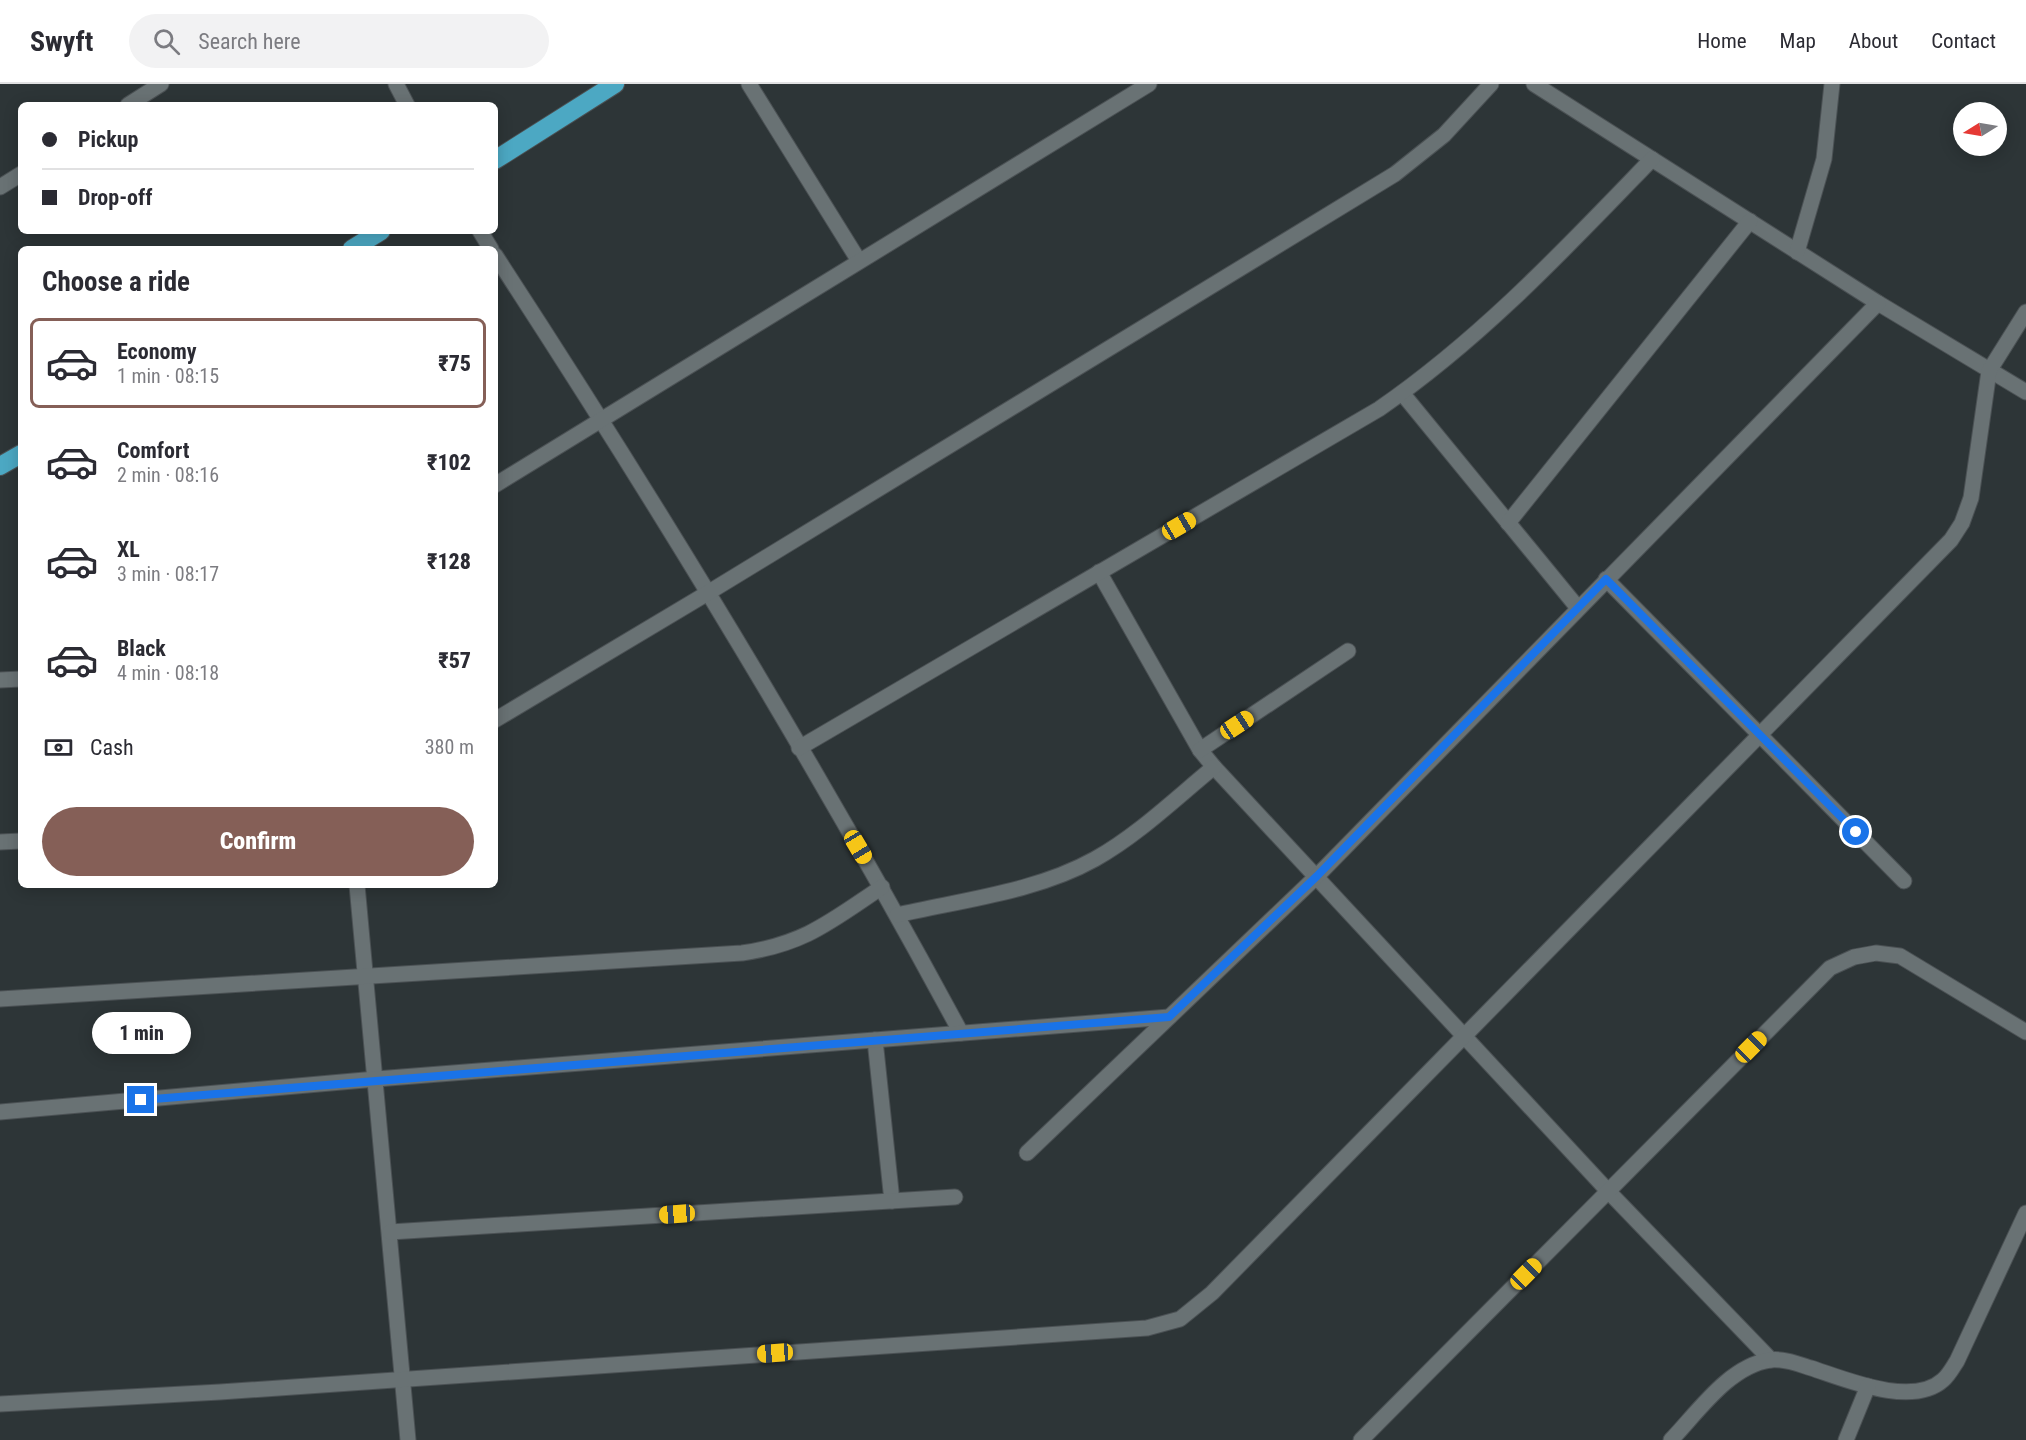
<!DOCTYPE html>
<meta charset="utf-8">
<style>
body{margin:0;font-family:"Roboto Condensed",sans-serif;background:#f2f2f3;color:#2b2b33;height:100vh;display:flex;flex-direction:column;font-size:22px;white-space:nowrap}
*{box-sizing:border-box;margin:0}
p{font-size:20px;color:#7c7c81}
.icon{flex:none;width:33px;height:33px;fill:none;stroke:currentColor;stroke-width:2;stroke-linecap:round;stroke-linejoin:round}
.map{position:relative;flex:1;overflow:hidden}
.details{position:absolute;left:18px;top:162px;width:480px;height:642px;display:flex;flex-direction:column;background:#fff;border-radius:9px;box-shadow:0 3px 15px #0003}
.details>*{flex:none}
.hud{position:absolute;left:18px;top:18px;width:480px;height:132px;border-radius:9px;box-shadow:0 3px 15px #0003;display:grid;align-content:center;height:132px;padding:0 24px;background:#fff}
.needle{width:39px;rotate:259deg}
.fabs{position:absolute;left:1953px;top:18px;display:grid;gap:12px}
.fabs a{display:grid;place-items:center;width:54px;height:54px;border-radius:50%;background:#fff;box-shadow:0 3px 15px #0003;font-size:30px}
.end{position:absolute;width:27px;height:27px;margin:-14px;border:8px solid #1a73e8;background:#fff;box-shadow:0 0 0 3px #fff}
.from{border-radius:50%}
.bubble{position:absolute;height:42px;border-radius:21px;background:#fff;box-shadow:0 3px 15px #0003;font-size:20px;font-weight:800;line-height:42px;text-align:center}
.car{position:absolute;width:18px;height:36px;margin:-18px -9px;border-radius:8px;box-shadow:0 0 4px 2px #0007;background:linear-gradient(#f5c518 24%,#345 0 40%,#f5c518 0 76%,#345 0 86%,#f5c518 0)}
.hud b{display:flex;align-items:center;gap:21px;height:57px;font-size:22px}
.hud b+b{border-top:2px solid #e1e1e2}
.hud i{width:15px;height:15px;background:#2b2b33}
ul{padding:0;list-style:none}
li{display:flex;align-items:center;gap:18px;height:90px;margin:0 12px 9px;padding:0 12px;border:3px solid transparent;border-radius:9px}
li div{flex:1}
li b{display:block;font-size:22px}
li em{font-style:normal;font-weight:800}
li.on{border-color:#855f57}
li>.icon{width:54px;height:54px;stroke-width:1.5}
h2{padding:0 24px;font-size:27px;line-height:72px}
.pay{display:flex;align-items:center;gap:15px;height:66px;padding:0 24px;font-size:22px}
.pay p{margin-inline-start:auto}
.cta{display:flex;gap:12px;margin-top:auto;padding:12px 24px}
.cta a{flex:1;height:69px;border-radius:36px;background:#855f57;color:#fff;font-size:24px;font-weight:800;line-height:69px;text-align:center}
header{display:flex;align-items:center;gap:36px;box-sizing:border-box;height:84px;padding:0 30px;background:#fff;border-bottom:2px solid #e1e1e2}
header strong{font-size:28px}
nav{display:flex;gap:33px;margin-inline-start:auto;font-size:21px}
.search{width:420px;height:54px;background:#f2f2f3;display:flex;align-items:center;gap:15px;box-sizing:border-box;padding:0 21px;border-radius:33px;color:#7c7c81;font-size:22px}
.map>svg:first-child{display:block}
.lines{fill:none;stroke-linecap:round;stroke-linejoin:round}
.minor-casing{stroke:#4b5154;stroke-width:17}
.highway-casing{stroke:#4b5154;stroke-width:20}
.minor{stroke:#697274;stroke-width:15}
.highway{stroke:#4ca8c3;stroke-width:18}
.route{stroke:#1a73e8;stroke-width:8}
</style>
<header>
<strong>Swyft</strong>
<div class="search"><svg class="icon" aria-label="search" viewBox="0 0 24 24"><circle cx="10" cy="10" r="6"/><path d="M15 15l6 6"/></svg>Search here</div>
<nav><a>Home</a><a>Map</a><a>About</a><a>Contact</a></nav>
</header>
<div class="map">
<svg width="2026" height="1356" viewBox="0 0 2026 1356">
<rect width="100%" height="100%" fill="#2d3537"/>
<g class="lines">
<defs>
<g id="minor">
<path d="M396,0L407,21"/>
<path d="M749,0L859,177"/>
<path d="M1534,0L1878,219L2026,308"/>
<path d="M128,21L161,0"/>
<path d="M0,103L21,90"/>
<path d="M480,147L491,165"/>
<path d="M1797,168L1824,75L1832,0"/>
<path d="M495,171C660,424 818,683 961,949"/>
<path d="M1402,309L1578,524"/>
<path d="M495,401L1149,0"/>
<path d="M1508,439L1750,137"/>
<path d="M1099,488L1200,666L1214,683L1608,1107L1771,1276"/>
<path d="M1606,495L1904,797"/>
<path d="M0,596L21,595"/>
<path d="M495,636L706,510L1395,90L1444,51L1491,0"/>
<path d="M799,664L1379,325C1482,254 1566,164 1652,75"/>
<path d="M1200,666L1348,567"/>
<path d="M0,758L21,757"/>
<path d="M357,801L408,1356"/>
<path d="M897,831C962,816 1036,808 1095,775C1138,751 1176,714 1214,683"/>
<path d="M0,915L742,869C805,860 831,837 882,803"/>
<path d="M875,956L892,1117"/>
<path d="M0,1028L376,995L1169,933"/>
<path d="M1027,1069L1317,792L1878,219"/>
<path d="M390,1148L955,1113"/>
<path d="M0,1320L220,1308L1147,1244L1180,1235L1212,1209L1951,456L1962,439L1971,414L1989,287L2026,228"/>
<path d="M1361,1356L1830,884L1854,873L1876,869L1900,872L2026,948"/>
<path d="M1671,1356C1698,1328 1729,1282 1770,1276C1783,1274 1798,1280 1811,1284C1845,1295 1912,1324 1943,1296C1949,1291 1953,1283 1957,1277L2026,1129"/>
<path d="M1846,1356L1868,1302"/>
</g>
<g id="highway">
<path d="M495,76L615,0"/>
<path d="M352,165L381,147"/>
<path d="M0,382L21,370"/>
</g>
</defs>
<use href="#minor" class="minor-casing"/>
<use href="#highway" class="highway-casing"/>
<use href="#minor" class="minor"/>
<use href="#highway" class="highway"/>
</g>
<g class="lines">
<path class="route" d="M141,1016L1169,933L1317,792L1606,495L1856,748"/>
</g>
</svg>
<div class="fabs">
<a><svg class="needle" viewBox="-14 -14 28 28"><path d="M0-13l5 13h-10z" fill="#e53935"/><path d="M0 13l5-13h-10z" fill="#7c7c81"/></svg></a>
</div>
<i class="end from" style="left:1856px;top:748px"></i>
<i class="end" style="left:141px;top:1016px"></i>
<div class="bubble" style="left:92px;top:928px;width:99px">1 min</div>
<i class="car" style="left:1179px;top:442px;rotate:60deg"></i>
<i class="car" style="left:1237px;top:641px;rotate:57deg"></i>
<i class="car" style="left:858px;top:763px;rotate:149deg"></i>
<i class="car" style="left:1751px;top:963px;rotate:45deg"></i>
<i class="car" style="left:677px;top:1130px;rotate:266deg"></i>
<i class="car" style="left:1526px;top:1190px;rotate:45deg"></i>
<i class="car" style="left:775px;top:1269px;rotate:266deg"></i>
<div class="hud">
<b><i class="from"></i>Pickup</b>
<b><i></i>Drop-off</b>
</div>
<section class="details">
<h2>Choose a ride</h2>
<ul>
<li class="on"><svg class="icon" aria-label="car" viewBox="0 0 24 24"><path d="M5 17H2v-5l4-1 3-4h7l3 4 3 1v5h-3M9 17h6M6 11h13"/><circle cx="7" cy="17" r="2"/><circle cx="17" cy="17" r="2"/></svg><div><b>Economy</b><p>1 min · 08:15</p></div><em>₹75</em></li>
<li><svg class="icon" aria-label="car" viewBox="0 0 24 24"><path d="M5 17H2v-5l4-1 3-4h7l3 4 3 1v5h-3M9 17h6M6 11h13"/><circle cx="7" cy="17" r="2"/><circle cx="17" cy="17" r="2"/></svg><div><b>Comfort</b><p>2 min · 08:16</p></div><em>₹102</em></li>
<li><svg class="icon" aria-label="car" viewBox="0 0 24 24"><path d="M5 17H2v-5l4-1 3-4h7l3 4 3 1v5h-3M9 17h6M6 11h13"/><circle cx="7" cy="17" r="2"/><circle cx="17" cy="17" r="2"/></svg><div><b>XL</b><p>3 min · 08:17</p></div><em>₹128</em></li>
<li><svg class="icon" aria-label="car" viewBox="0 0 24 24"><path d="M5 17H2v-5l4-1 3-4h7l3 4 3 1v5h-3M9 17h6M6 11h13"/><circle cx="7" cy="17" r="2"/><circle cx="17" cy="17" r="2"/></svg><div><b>Black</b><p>4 min · 08:18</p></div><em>₹57</em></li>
</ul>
<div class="pay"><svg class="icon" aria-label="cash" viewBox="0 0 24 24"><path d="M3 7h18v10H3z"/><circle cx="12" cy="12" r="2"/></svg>Cash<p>380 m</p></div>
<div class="cta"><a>Confirm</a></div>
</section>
</div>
